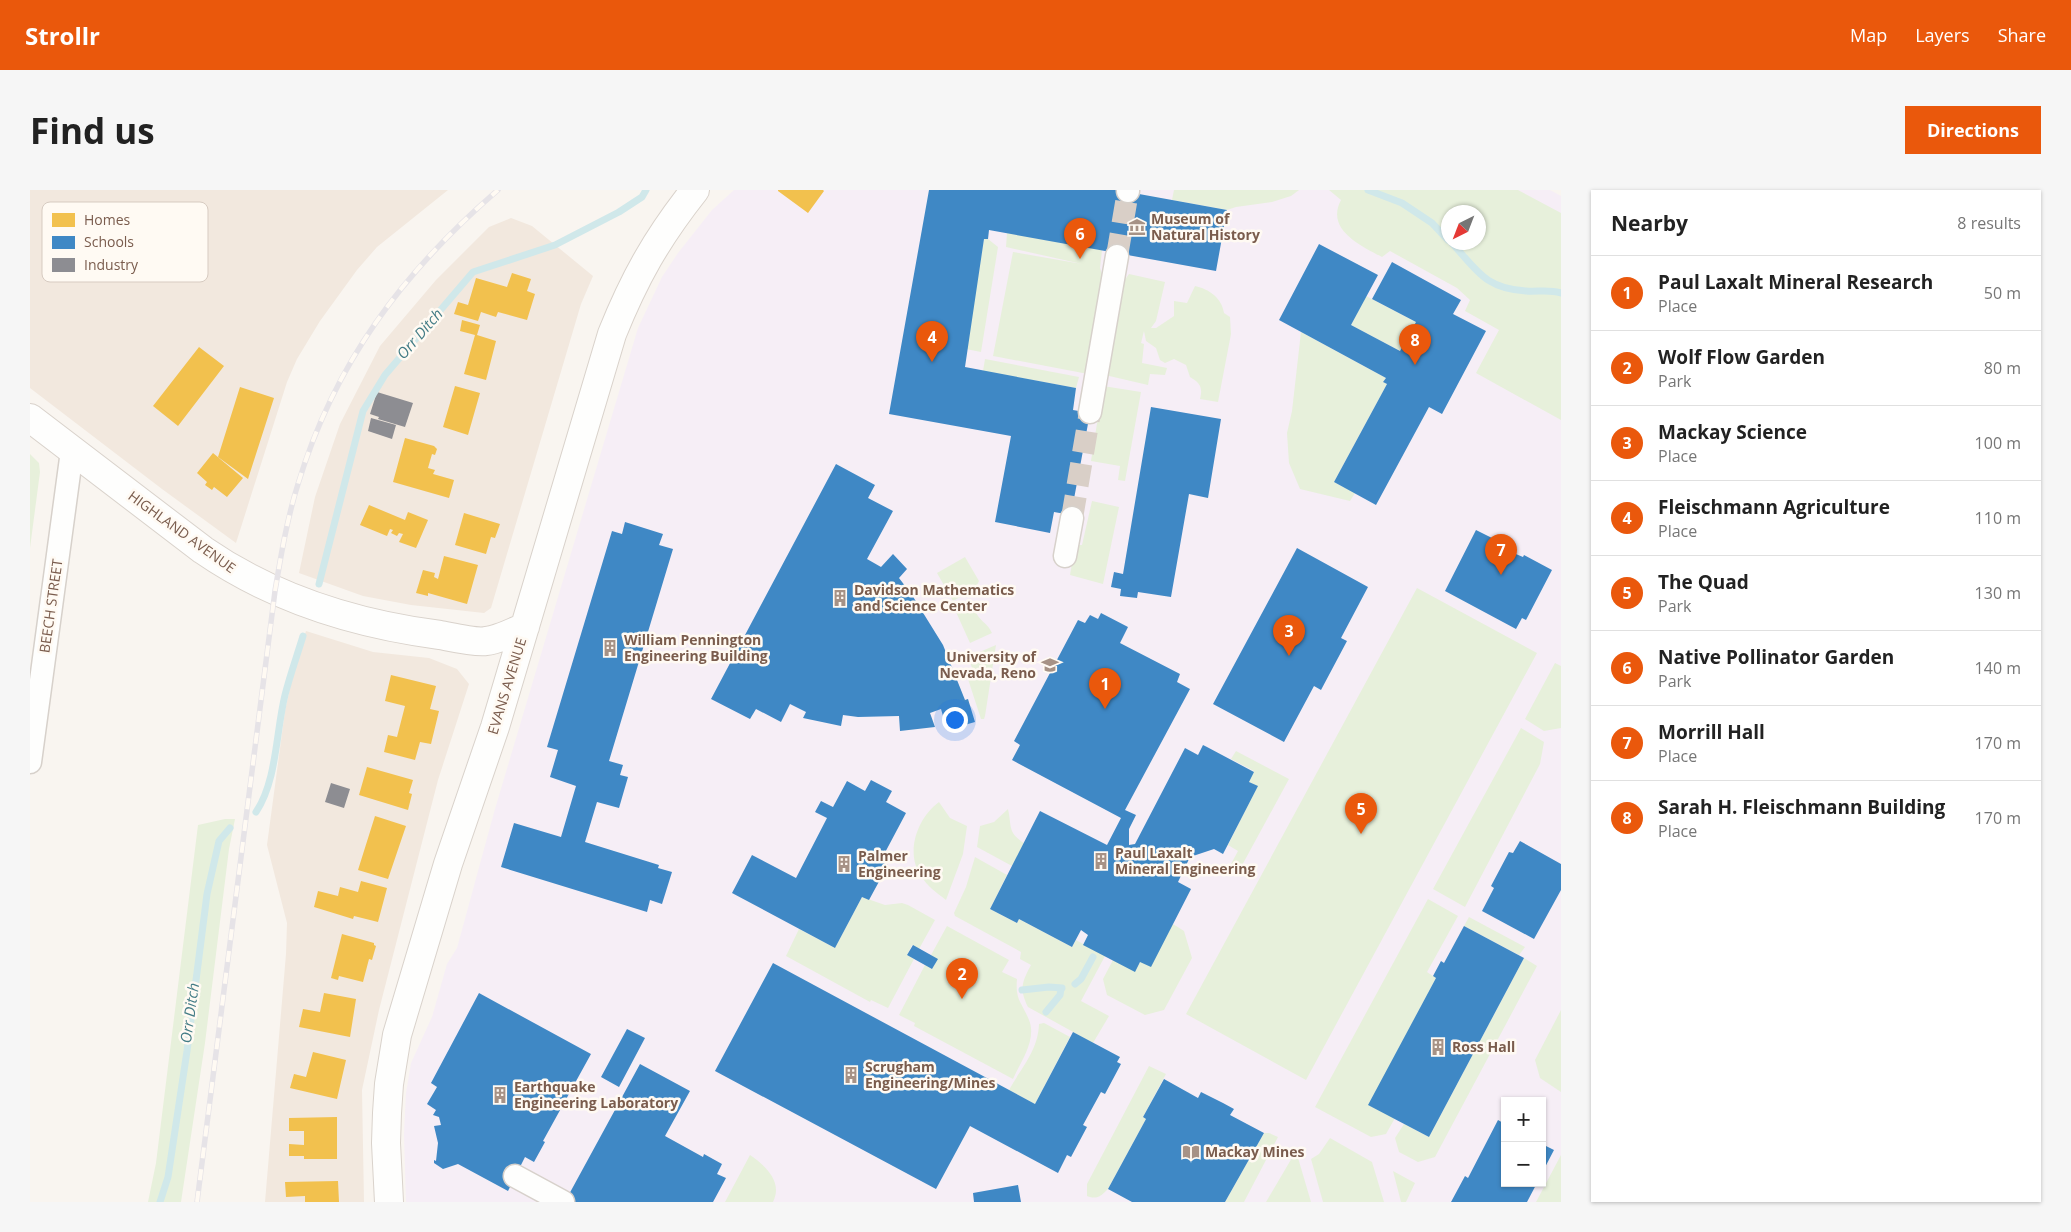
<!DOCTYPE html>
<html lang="en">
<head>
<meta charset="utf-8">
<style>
  :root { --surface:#fff; --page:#f6f6f6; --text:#222; --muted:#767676; --line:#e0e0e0; --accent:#ea580c }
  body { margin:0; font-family:"Open Sans",sans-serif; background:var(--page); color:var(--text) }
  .controls { position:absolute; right:15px; bottom:15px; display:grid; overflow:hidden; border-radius:0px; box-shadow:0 1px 4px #0004 }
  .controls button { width:45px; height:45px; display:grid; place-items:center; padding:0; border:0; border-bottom:1px solid var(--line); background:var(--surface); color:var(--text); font:25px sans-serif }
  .compass { position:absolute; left:1411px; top:15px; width:45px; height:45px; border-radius:50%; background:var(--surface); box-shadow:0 1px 4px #0004; rotate:222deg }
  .you { position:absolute; left:924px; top:529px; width:18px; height:18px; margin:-12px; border:4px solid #fff; border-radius:50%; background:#1a73e8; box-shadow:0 0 0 8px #1a73e833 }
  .badge { display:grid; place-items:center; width:32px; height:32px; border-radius:50%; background:var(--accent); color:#fff; font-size:16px; font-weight:700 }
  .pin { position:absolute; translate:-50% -41px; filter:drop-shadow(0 1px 2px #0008) }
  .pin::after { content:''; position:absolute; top:26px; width:18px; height:15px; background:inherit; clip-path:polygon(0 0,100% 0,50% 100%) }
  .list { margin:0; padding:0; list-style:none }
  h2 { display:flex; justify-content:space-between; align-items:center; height:65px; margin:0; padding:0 20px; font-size:21px }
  h2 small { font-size:16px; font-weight:400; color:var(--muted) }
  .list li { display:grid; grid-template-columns:32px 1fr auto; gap:15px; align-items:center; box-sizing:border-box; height:75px; padding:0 20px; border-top:1px solid var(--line) }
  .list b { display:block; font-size:19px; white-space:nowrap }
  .list p { margin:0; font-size:16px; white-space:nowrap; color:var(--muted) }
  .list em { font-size:16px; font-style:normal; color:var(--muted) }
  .map { position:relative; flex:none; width:1531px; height:1012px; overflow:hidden; border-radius:0px }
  header { display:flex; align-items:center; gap:30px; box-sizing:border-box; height:70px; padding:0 25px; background:var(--accent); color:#fff }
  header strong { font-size:24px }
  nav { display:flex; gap:28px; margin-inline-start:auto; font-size:18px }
  .intro { display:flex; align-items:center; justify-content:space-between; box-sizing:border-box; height:120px; padding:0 30px }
  h1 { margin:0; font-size:35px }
  .button { padding:12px 22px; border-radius:0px; background:var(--accent); color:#fff; font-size:18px; font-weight:700 }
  main { display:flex; gap:30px; padding:0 30px }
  aside { flex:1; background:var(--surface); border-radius:0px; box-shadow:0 1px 4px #0004 }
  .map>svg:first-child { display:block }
</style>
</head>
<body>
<header>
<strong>Strollr</strong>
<nav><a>Map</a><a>Layers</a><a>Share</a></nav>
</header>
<div class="intro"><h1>Find us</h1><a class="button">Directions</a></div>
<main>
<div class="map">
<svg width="1531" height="1012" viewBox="0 0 1531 1012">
  <rect width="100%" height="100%" fill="#f9f5f0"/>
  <path fill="#f2e8de" d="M0 0H418L347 57 327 80 290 131 267 169 257 192 206 353 132 299 0 198Z
    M481 28 502 36 563 86 551 114 461 418 454 423 381 415 333 406 269 383 285 307 310 234 350 156 406 90 459 37Z
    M276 441 343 462 399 468 427 479 439 494 408 590 349 820 332 900 334 1012H235L256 764 257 733 237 655 255 521 265 474Z"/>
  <path fill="#f6eef6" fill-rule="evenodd" d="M704 0H1520L1531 6V1012H376L374 944 376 903 381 873 402 827 417 774 427 758 465 619 608 138 632 87 648 63 682 20ZM1418 22H1448V52H1418ZM1475 911H1512V993H1475Z"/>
  <path fill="#e7f0db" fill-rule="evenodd" d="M1144 0H1269L1261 6 1242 12 1206 17 1197 20 1142 10Z
    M1299 0H1488L1531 23V230L1446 183 1469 140 1435 121 1440 110 1427 98 1360 61 1352 67C1332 56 1295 40 1311 10ZM1448 22V52H1418V22Z
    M977 43 1072 60 1070 78 1075 93 1058 184 963 166 983 62 1052 74 976 57Z
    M954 49H958L968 57 951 162 936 159Z
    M1099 84 1135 92 1126 131 1121 138H1126L1144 126V111L1157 113 1165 96C1179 99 1192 108 1194 123L1200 127 1201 144 1188 212 1170 209C1173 197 1170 193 1160 187L1156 175 1144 169 1135 173 1130 170 1126 158 1116 151 1114 141 1111 153 1114 154 1112 173 1137 178 1135 185 1120 184 1118 195 1075 185 1090 96Z
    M1336 106 1386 132 1370 161 1321 135Z
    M1271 142 1356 188 1353 192 1357 194 1304 292 1325 303 1320 311 1270 299 1259 273 1257 243 1262 221Z
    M955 169 1049 187 1046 198 953 181Z
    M1073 196 1111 202 1095 291 1088 290 1090 276 1061 271Z
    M0 264 9 273 10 282 0 358Z
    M1062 311 1089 317 1073 394 1040 385 1045 355H1052Z
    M935 367 949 391 945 399 923 411 907 383Z
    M1387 398 1507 463 1276 890 1156 824Z
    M943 413C946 431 957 431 962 443L940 453 926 422Z
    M966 455 955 526 954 529H951L937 486 944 483 938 467Z
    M1525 473 1531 476V538L1514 541 1495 529Z
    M1491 538 1514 552 1510 574 1435 717 1403 699Z
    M1206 561 1259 589 1210 679 1201 674 1208 661 1198 655 1227 597 1219 592 1224 581 1201 569Z
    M909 612 920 628 937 636 933 664 916 710C907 703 897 696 891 686 875 663 887 628 909 612Z
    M978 619C982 636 977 642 994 653L982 676 947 657 950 636 964 632Z
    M195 629H205L199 659 175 853 151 1012H118L126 973 168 635Z
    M945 667 977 685 960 719 987 733 989 729 1042 757 1046 750 1075 766 1051 811 1079 826 1063 853 998 817C989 799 992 792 1001 775L990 769 991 762 925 726 924 723 936 697Z
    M832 707 855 715 872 713 878 715 905 730 889 759 882 755 877 765 884 769 858 818 841 810 840 812 756 766 769 739 805 758Z
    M1398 709 1428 726 1397 782 1406 788 1339 915 1365 928 1356 944 1341 947 1285 917Z
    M1439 727 1495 757 1489 765 1434 736Z
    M1143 734 1154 741 1162 768 1134 820 1115 825 1077 805 1073 789 1083 770 1105 781 1110 772Z
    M917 736 979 770 972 782 987 789C985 811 992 812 999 830 1007 850 991 871 983 889L884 836 885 833 869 825 895 775 902 779 907 770 901 765Z
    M1494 768 1507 776 1405 967 1388 972 1369 962 1365 948 1374 934 1399 947Z
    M1531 820V902L1510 888 1505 870Z
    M1014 833 1040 847 1005 914 979 900C991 878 1008 861 1009 834Z
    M1119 876 1136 884 1113 927 1116 929 1078 999C1071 1006 1067 1010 1057 1006V994Z
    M1234 943H1239L1248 947 1214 1012H1195Z
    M1300 948 1342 972 1354 1012H1293L1281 969 1289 964Z
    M1266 961 1281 1012H1236Z
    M720 965C736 976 753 992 743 1012H695Z
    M1531 965V1012H1506Z
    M1363 981 1385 993 1376 1012H1371Z"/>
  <path fill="#f2c14e" d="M748 0H793L794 1 778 23 748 1Z
    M482 83 501 89 497 101 505 104 497 130 468 122 466 127 451 122 448 131 424 124 428 112 438 115 446 88 477 97Z
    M432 130 450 135 447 145 466 151 456 190 434 184 445 145 430 141Z
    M169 157 194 176 148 236 123 216Z
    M425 196 450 203 438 245 413 237Z
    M210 197 244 208 218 289 188 267Z
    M375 248 404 256 407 259 405 265 402 264 398 278 405 280 403 284 424 290 419 308 363 292Z
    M183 263 213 288 197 307 184 297 182 300 175 295 177 292 167 283Z
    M339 315 375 330 378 322 398 330 386 358 369 352 373 344 369 343 367 346 361 343 363 340 360 339 357 346 330 335Z
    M434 323 470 334 465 348 461 347 456 364 425 355Z
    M414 366 448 375 437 414 398 403V406L386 403 393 380 405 383 404 387 408 389Z
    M361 485 406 496 400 519 409 521 401 554 390 552 385 570 354 562 358 545 367 547 375 516 355 511Z
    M337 577 383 590 379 603 382 604 378 620 329 605Z
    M345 626 376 636 358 689 328 680Z
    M331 691 357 698 348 732 324 726 323 729 284 717 288 701 308 706 310 697 328 702Z
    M312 744 344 753V755L346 756 342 770 339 769 333 792 309 786 308 790 301 788Z
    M294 803 326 809 320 847 269 837 273 819 290 822Z
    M283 862 316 870 307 909 260 898 264 884 276 887Z
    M307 927V969H274V966H259V954L274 955V941H259V928Z
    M308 991 309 1012H275V1006L256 1007 255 992Z"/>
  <path fill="#3f88c5" d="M899 0H1087L1197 20 1186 81 959 40 958 49H954L935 177 1046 198 1043 220 1060 223 1041 325 1024 322 1020 343 965 332 981 246 859 224Z
    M1289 54 1348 85 1321 135 1370 161 1386 132 1342 109 1362 72 1431 110 1423 124 1456 141 1412 224 1399 217 1346 315 1304 292 1357 194 1353 192 1356 188 1249 130Z
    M1121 217 1191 229 1178 308 1159 304 1141 407 1108 402 1107 408 1090 406 1091 399 1081 397 1084 382 1093 384Z
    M806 274 845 295 838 308 863 321 837 369 851 377 863 364 877 379 869 388 882 405 913 455 935 510 938 509 945 532 917 540 911 519 900 523 905 537 870 541 869 526 828 527 813 525 811 536 773 528 776 522 760 514 751 532 726 519 720 529 681 509Z
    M595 332 633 344 629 355 643 359 579 571 593 575 590 585 598 587 589 618 567 612 555 652 629 675 628 678 642 682 632 714 620 710 617 722 471 677 484 633 531 647 546 596 520 587 528 560 517 557 582 341 592 344Z
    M1446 340 1474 354 1473 357 1481 362 1493 367 1494 365 1522 380 1496 430 1492 428 1486 439 1415 401Z
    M1267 358 1338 397 1311 448 1317 451 1291 500 1284 496 1254 552 1183 514Z
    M1071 423 1098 437 1090 453 1150 484 1147 492 1160 499 1095 620 1106 625 1099 639V655L1105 654 1155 558 1168 565 1173 555 1177 557 1224 582 1219 592 1228 596 1193 664 1184 659 1160 667 1148 692 1161 699 1160 701 1121 777 1110 772 1105 782 1053 755 1058 745 1051 740 1042 757 989 729 987 733 960 719 1010 621 1077 655 1091 628 982 570 990 555 984 551 1048 430 1055 433 1060 425 1068 429Z
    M841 590 862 601 856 612 876 623 850 672 858 675 839 710 832 707 805 758 702 703 722 665 766 688 797 628 785 622 791 611 803 617 817 591 835 601Z
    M1490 651 1531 674V700L1504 749 1452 721 1464 698 1461 696 1479 662 1483 663Z
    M1434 736 1494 768 1399 947 1338 915 1406 788 1403 786 1411 771 1414 773Z
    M883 755 908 769 902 779 877 765Z
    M743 773 1005 914 1043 842 1090 867 1087 872 1091 874 1075 904 1071 902 1053 935 1057 937 1041 967 1037 965 1028 983 940 936 906 999 685 881Z
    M449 803 561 864 513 951 515 952 504 972 495 967 478 1001 428 974 413 979 404 973V970L406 971 408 953 404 936 411 935 409 927 403 925 406 920 397 914 407 897 401 893Z
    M597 839 615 848 589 897 571 887Z
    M610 874 660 901 635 946 673 967 674 964 692 974 687 984 696 988 683 1012H544L537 1008Z
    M1134 889 1168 908 1171 902 1193 913 1204 919 1200 925 1234 943 1195 1012H1102L1078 999 1116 929 1113 927Z
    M1468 930 1475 934V993H1507L1497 1012H1421L1435 986 1438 988Z
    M1512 954 1524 960 1512 983Z
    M988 995 991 1012H944L943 1003Z"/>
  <path fill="#8d8d92" d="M347 202 383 213 375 237 348 229 349 227 340 224Z
    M341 228 366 235 362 249 338 241Z
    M301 593 320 599 314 618 295 612Z"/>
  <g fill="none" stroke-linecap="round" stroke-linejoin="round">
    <path stroke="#d0e8ea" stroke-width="7" d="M1338 0 1372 13 1402 33 1418 50
      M1421 52C1447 80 1455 99 1496 101 1508 102 1519 99 1531 103
      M289 394 333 221 355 185 443 82 525 55 589 22 612 7 616 0
      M226 622C247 591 246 541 255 505 260 485 267 466 273 446
      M1045 794 1051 789 1063 767
      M992 800 1019 797 1032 798
      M1016 822 1030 805 1031 799
      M130 1012 138 987 157 861 177 704 189 651 200 638"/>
    <path stroke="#d9cfc7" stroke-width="22" stroke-dasharray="22 11" stroke-linecap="butt" d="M1087 66 1098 1
      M1042 328 1060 222"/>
    <g stroke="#d7d1cb" stroke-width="25">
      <path id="street" d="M1098 1V0
        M1060 222 1087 66
        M1035 366 1042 328
        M0 572 42 261
        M485 986 533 1012"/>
    </g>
    <g stroke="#d9d2cb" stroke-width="30">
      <path id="secondary" d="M0 228 173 360C244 409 325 434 410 445 421 447 446 453 456 451 468 450 483 442 495 437
        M359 1012 356 953 357 923 359 894 367 845 418 674 465 537 582 144C605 87 627 48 665 0"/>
    </g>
    <use href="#street" stroke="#fefefd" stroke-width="22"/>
    <use href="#secondary" stroke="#fefefd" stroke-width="28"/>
    <g stroke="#e6e3e7" stroke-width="5.5">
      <path id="rail" d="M167 1012 245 401C251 365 257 329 268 294 305 172 373 82 468 0"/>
    </g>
    <use href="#rail" stroke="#fffaf3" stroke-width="4" stroke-dasharray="11" stroke-linecap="butt"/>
  </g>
  <defs>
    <g id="museum-bare" transform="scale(1.35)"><path d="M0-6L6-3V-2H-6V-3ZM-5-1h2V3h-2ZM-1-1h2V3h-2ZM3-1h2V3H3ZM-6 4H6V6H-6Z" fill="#a69286" stroke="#fffaf3" stroke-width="2.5" paint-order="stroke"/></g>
    <g id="building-bare" transform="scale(1.35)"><path d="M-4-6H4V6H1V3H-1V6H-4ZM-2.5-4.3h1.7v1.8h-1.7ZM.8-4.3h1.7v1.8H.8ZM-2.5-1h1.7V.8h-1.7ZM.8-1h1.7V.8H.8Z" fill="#a69286" stroke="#fffaf3" stroke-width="2.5" paint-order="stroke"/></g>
    <g id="university-bare" transform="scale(1.35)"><path d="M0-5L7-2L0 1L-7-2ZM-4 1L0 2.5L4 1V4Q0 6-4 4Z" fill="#a69286" stroke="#fffaf3" stroke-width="2.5" paint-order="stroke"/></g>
    <g id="library-bare" transform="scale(1.35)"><path d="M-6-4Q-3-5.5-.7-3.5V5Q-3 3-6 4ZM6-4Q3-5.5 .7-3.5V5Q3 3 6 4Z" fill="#a69286" stroke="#fffaf3" stroke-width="2.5" paint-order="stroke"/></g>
  </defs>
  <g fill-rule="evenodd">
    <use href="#museum-bare" x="1107" y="37"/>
    <use href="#building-bare" x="810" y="408"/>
    <use href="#building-bare" x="580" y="458"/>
    <use href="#university-bare" x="1020" y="475"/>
    <use href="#building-bare" x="1071" y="671"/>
    <use href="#building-bare" x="814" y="674"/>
    <use href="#building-bare" x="1408" y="857"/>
    <use href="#building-bare" x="821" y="885"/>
    <use href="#building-bare" x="470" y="905"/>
    <use href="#library-bare" x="1161" y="962"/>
  </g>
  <g text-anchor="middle" stroke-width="5" stroke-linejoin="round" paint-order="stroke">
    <g font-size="14" font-weight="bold" fill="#7a5c4d" stroke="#fffaf3" text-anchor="start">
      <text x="1121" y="34">Museum of<tspan x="1121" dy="16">Natural History</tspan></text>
      <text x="824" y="405">Davidson Mathematics<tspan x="824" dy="16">and Science Center</tspan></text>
      <text x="594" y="455">William Pennington<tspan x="594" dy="16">Engineering Building</tspan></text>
      <text x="1006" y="472" text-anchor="end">University of<tspan x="1006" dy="16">Nevada, Reno</tspan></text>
      <text x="1085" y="668">Paul Laxalt<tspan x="1085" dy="16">Mineral Engineering</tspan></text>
      <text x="828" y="671">Palmer<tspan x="828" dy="16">Engineering</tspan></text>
      <text x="1422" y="862">Ross Hall</text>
      <text x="835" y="882">Scrugham<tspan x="835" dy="16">Engineering/Mines</tspan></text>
      <text x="484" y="902">Earthquake<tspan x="484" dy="16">Engineering Laboratory</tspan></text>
      <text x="1175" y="967">Mackay Mines</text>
    </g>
    <g font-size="14" fill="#7a5c4d" stroke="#fffaf3">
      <text transform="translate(152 342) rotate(36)" y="5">HIGHLAND AVENUE</text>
      <text transform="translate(21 416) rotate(-82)" y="5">BEECH STREET</text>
      <text transform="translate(477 496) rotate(-73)" y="5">EVANS AVENUE</text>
    </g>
    <g font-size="15" font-style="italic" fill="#437c86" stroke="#fffaf3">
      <text transform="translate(390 144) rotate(-49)" y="5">Orr Ditch</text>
      <text transform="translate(160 823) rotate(-82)" y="5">Orr Ditch</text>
    </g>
  </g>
  <rect x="12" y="12" width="166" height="80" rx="8" fill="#fffaf3" stroke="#d7cbc1" stroke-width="1"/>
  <rect x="22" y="23" width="23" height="14" fill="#f2c14e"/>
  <rect x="22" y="46" width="23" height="13" fill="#3f88c5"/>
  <rect x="22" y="68" width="23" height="14" fill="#8d8d92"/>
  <g font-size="14" fill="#7a5c4d">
    <text x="54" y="35">Homes</text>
    <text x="54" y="57">Schools</text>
    <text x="54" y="80">Industry</text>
  </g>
</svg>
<div class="controls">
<button>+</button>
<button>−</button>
</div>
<svg class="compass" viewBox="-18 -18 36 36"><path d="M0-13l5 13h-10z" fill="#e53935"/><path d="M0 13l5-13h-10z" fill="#767676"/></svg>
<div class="you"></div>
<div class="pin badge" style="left:1075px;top:519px">1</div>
<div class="pin badge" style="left:932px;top:809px">2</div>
<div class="pin badge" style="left:1259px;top:466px">3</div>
<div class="pin badge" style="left:902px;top:172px">4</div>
<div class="pin badge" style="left:1331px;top:644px">5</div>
<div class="pin badge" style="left:1050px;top:69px">6</div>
<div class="pin badge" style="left:1471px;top:385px">7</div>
<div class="pin badge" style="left:1385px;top:175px">8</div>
</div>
<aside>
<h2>Nearby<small>8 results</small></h2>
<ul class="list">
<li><span class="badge">1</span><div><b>Paul Laxalt Mineral Research</b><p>Place</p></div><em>50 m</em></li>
<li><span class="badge">2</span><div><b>Wolf Flow Garden</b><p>Park</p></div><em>80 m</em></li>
<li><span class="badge">3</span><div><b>Mackay Science</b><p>Place</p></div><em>100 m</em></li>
<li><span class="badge">4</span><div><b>Fleischmann Agriculture</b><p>Place</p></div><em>110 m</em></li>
<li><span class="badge">5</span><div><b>The Quad</b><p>Park</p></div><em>130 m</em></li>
<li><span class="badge">6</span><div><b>Native Pollinator Garden</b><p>Park</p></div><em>140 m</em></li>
<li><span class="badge">7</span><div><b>Morrill Hall</b><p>Place</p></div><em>170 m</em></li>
<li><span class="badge">8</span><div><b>Sarah H. Fleischmann Building</b><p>Place</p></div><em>170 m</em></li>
</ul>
</aside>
</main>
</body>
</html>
